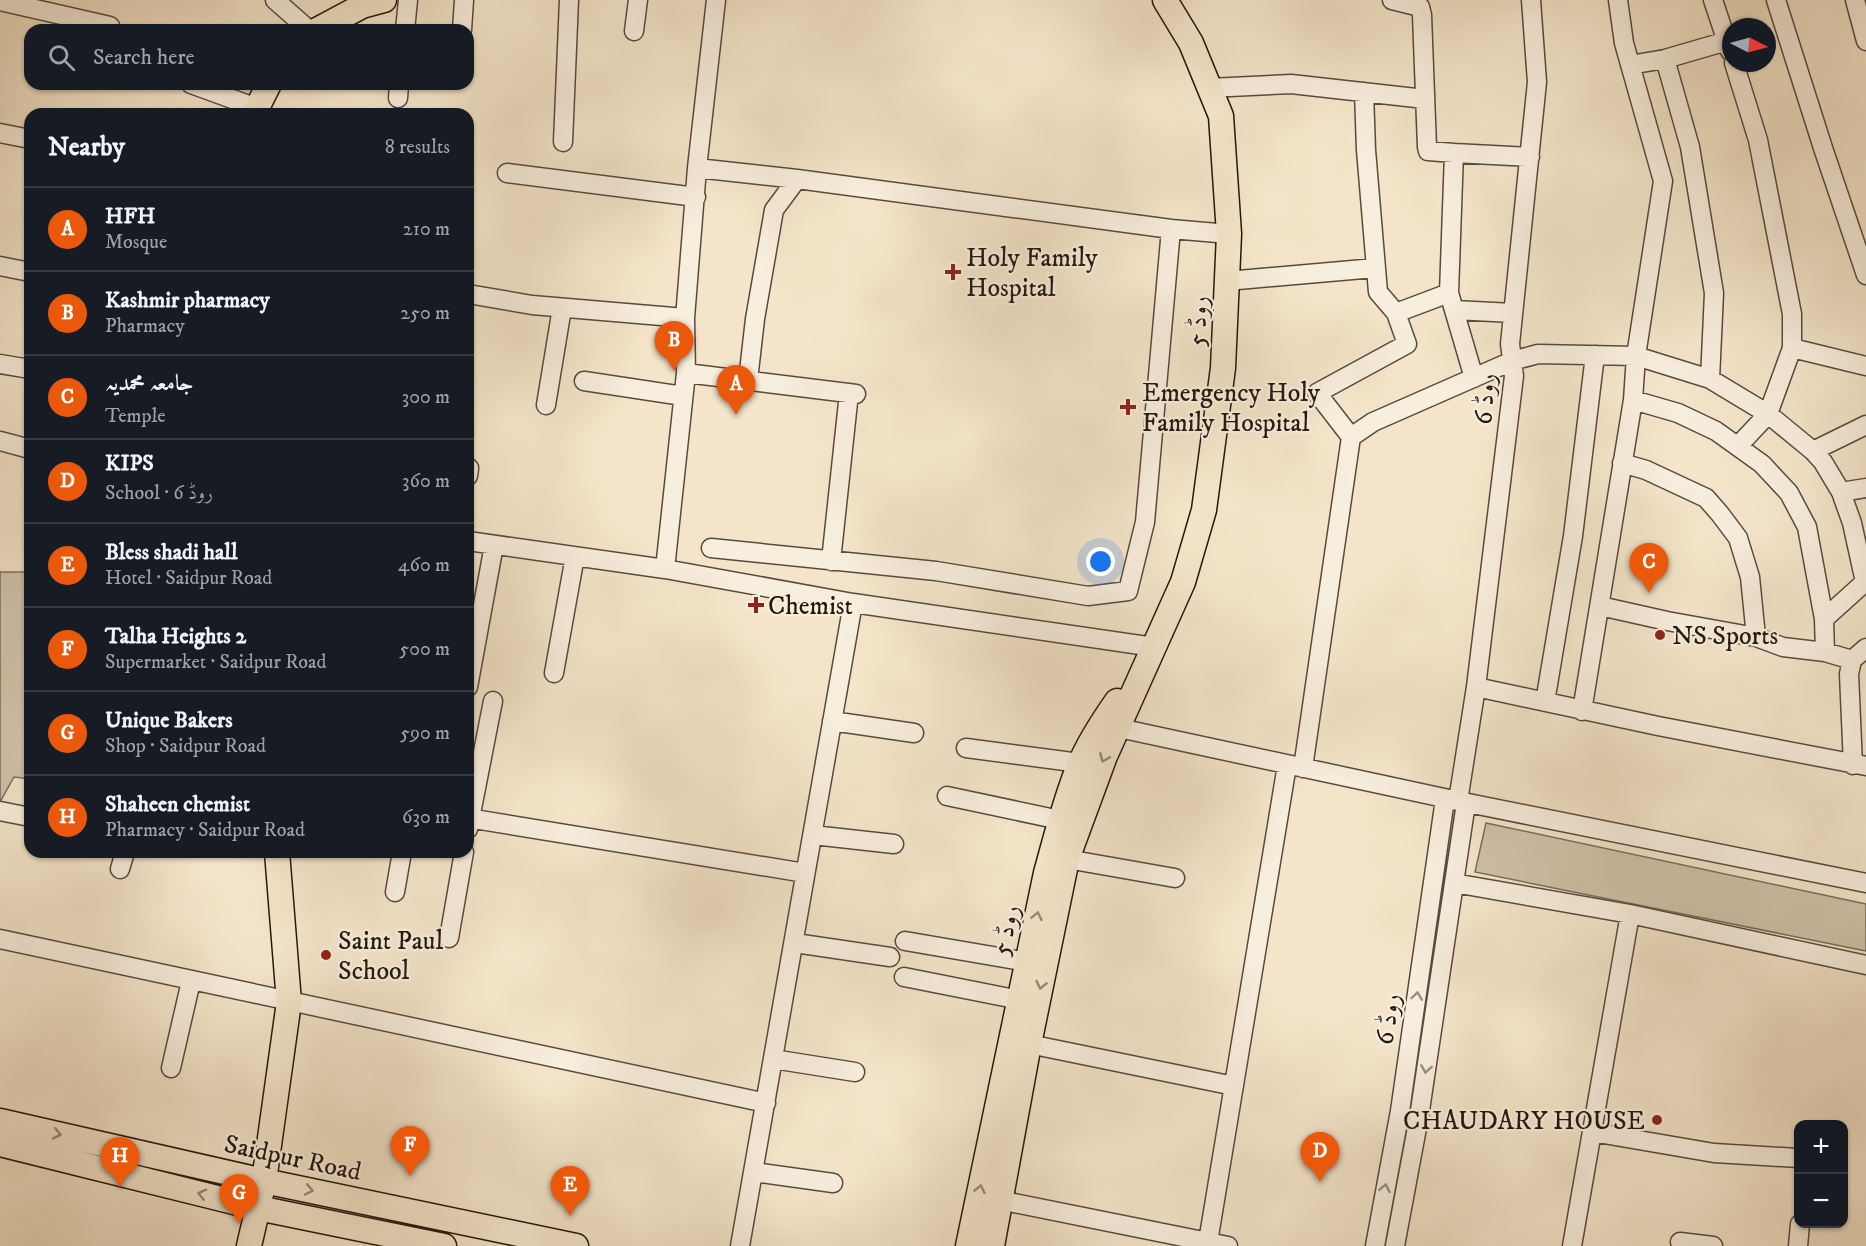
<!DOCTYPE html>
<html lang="en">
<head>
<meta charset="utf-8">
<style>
  :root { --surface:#171b24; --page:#242831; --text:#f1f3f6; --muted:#9ea1a6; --line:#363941; --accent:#ea580c }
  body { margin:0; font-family:"IM FELL DW Pica",Amiri,serif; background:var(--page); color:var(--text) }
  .controls { position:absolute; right:18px; bottom:18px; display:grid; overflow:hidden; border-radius:12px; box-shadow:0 2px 4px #0004 }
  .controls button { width:54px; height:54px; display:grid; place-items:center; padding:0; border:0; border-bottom:2px solid var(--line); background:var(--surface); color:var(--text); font:30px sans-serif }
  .compass { position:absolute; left:1722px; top:18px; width:54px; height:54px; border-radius:50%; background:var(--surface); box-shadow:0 2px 4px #0004; rotate:96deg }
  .you { position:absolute; left:1101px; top:562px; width:21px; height:21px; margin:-15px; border:4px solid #fff; border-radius:50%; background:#1a73e8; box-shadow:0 0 0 9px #1a73e833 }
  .badge { display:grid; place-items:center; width:39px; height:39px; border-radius:50%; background:var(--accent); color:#fff; font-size:20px; font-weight:700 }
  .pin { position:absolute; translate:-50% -50px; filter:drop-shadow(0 2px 3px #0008) }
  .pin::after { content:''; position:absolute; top:32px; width:21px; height:18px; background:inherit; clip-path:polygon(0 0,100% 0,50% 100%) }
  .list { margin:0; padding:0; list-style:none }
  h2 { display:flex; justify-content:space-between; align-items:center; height:78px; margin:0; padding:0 24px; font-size:26px }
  h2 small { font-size:20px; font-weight:400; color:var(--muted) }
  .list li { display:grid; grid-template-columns:39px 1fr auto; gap:18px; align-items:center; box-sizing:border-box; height:84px; padding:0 24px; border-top:2px solid var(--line) }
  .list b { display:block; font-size:22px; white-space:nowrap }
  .list p { margin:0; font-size:20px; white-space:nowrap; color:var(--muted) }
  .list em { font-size:20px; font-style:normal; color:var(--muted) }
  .icon { flex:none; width:33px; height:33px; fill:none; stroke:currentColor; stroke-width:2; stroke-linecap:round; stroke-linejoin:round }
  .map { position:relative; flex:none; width:1866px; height:1246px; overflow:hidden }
  .search { position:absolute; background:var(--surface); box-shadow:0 2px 4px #0004; left:24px; top:24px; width:450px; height:66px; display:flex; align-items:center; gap:15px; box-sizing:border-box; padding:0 21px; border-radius:18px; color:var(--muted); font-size:22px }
  .panel { position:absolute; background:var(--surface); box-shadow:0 2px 4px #0004; left:24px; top:108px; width:450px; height:750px; border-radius:18px }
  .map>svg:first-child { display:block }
</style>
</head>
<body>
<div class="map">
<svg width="1866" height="1246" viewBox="0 0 1866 1246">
  <rect width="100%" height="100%" fill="#f4e5ca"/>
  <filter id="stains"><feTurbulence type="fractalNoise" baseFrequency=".00333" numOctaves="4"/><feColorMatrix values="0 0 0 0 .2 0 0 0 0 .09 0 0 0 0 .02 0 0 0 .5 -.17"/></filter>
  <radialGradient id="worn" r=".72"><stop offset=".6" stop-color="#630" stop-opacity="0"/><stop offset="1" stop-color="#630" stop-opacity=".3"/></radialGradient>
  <path fill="#d0c2aa" stroke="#7a6d5c" stroke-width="1.5" d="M0 572H30V779L14 777 0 802Z
    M1486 823 1866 904V951L1475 872Z"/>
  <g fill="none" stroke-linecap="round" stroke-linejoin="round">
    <g stroke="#574b3d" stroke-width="21">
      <path id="minor" d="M275 0 309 30
        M1392 0 1420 7 1422 15 1427 147 1428 151 1454 153 1449 293 1474 378
        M1713 0 1730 51
        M1776 0 1823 148 1866 275
        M1855 0 1866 41
        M0 1 110 26
        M405 30 408 0
        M462 30 464 0
        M634 31 638 0
        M1665 59 1690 147 1714 293 1710 379
        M1734 63 1758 140 1792 314V348L1768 414 1738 446
        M1630 65 1665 59 1727 41
        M191 84 257 108
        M1209 88 1291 84 1425 99
        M398 98 399 84
        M0 133 30 139
        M563 142 569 0
        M1454 153 1530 157
        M697 168 797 179 1171 229 1229 234
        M507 173 696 197
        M0 266 30 272
        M1227 281 1375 268
        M468 294 532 305 685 318
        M1454 310 1513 313
        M1396 313 1449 293
        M1792 348 1866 366
        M0 364 30 369
        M686 373 856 394
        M748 380 755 319 774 210 797 179
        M584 381 683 396
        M1633 400 1678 413 1716 431 1762 464 1789 493 1807 527 1824 619 1825 652
        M546 405 562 308
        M1351 437 1373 422 1512 361 1538 354 1636 356 1710 379 1768 414 1813 451 1823 462 1841 492 1852 523 1865 582
        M0 441 30 449
        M1813 451 1866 425
        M1622 463 1646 470 1706 498 1720 514 1738 538 1750 577 1756 637
        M468 476 469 468
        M1841 492 1866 488
        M468 541 665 569 853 603 1154 647
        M711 548 936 571 1088 596 1128 591 1145 522 1171 229
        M831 561 849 393
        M665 569 686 373 685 318 697 168 716 0
        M1600 606 1667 621 1756 637 1783 647 1825 652 1852 660
        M1824 619 1866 581
        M554 673 575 556
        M468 687 494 545
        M1476 687 1658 726 1866 766
        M1545 702 1573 536 1595 355
        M1582 711 1633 400 1636 356 1663 181 1624 43 1618 0
        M832 721 914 733
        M1105 725 1458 801 1866 883
        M966 748 1080 763
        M1853 765 1849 674 1852 660 1866 648
        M1303 768 1351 437 1317 393 1407 344 1396 313 1378 292 1366 150 1364 92
        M947 796 1060 820
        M1458 801 1476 687 1514 376 1510 344 1537 82 1531 0
        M0 811 30 817
        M468 818 805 873
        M468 829 493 701
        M813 835 894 844
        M1067 859 1175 878
        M120 869 125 852
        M1454 883 1630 914 1572 1246
        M395 892 402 852
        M1630 914 1866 965
        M449 938 464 852
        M0 939 766 1103
        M905 941 1027 962
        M795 943 890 957
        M904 977 1020 1000
        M1029 1044 1234 1086
        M773 1059 855 1072
        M171 1068 191 981
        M1592 1132 1714 1153 1798 1158
        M754 1172 833 1183
        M999 1200 1228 1246
        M1208 1242 1287 765
        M1680 1242 1713 1246
        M740 1246 853 603
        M1375 1246 1400 1111 1445 799
        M1395 1246 1419 1117 1466 803
        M1798 1246 1800 1224"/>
    </g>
    <g stroke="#23180e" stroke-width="27">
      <path id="major" d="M317 30 362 6 384 0
        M254 114 269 84
        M0 1121 264 1181 576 1246
        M0 1144 258 1208 444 1246
        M249 1246 264 1181 289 1002 277 852
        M968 1246 1046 873C1056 837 1065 800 1079 766 1089 742 1103 721 1117 701
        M992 1246 1029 1044 1067 859 1105 756 1183 582 1204 510 1223 368 1229 234 1221 116 1191 43 1165 0"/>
    </g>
    <use href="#minor" stroke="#f8eedd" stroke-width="18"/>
    <use href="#major" stroke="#f4e5ca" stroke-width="24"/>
  </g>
  <defs><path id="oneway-chevron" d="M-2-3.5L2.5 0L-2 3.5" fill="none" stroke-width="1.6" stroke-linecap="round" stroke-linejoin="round" transform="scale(1.5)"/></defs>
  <g stroke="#968975">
    <use href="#oneway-chevron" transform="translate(1104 758) rotate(113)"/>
    <use href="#oneway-chevron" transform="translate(1037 916) rotate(-78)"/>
    <use href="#oneway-chevron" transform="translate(1041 985) rotate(102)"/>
    <use href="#oneway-chevron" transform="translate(57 1134) rotate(13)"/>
    <use href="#oneway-chevron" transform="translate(980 1189) rotate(-78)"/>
    <use href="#oneway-chevron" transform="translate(309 1190) rotate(12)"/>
    <use href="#oneway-chevron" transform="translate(202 1194) rotate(-166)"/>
  </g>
  <g stroke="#988e80">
    <use href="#oneway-chevron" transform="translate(1417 996) rotate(-82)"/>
    <use href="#oneway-chevron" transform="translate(1426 1069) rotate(99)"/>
    <use href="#oneway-chevron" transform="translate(1385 1188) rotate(-79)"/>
  </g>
  <g fill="#8f2418" stroke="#f8eedd" stroke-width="2">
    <path d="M950 263h6v6h6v6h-6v6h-6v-6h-6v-6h6z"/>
    <path d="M1125 398h6v6h6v6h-6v6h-6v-6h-6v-6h6z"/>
    <path d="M753 596h6v6h6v6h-6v6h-6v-6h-6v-6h6z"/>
    <circle cx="1660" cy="635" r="6"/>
    <circle cx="326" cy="955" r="6"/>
    <circle cx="1657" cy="1120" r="6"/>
  </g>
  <g text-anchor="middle" stroke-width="4.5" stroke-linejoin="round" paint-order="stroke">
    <g font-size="26" fill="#23180e" stroke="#f8eedd" text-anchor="start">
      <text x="966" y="266">Holy Family<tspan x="966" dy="30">Hospital</tspan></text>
      <text x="1142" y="401">Emergency Holy<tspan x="1142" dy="30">Family Hospital</tspan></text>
      <text x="768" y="614">Chemist</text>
      <text x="1672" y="644">NS Sports</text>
      <text x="338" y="949">Saint Paul<tspan x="338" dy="30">School</tspan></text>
      <text x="1645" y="1129" text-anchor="end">CHAUDARY HOUSE</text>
    </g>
    <g font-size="26" fill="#23180e" stroke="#f8eedd">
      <text transform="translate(1197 321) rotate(-87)" y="9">روڈ 5</text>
      <text transform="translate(1484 399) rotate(-86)" y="9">روڈ 6</text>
      <text transform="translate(1005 930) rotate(-78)" y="9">روڈ 5</text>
      <text transform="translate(1387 1019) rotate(-82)" y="9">روڈ 6</text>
      <text transform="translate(293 1157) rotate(12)" y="9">Saidpur Road</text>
    </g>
  </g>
  <rect width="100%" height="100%" filter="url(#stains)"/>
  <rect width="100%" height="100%" fill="url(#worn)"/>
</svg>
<div class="controls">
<button>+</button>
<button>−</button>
</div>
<svg class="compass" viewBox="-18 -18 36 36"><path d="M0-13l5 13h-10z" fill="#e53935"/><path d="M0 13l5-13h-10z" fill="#9ea1a6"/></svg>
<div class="you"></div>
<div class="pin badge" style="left:736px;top:415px">A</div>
<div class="pin badge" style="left:674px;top:371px">B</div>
<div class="pin badge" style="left:1649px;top:593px">C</div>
<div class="pin badge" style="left:1320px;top:1182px">D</div>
<div class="pin badge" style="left:570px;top:1216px">E</div>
<div class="pin badge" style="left:410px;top:1176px">F</div>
<div class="pin badge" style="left:239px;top:1224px">G</div>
<div class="pin badge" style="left:120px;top:1187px">H</div>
<div class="search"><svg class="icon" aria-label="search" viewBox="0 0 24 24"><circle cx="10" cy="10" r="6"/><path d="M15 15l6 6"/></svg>Search here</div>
<section class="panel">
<h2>Nearby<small>8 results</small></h2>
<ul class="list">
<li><span class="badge">A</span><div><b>HFH</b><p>Mosque</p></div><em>210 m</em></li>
<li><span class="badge">B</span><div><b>Kashmir pharmacy</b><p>Pharmacy</p></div><em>250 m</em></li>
<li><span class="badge">C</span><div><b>جامعہ محمدیہ</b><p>Temple</p></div><em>300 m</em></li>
<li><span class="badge">D</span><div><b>KIPS</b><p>School · روڈ 6</p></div><em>360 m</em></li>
<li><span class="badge">E</span><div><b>Bless shadi hall</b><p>Hotel · Saidpur Road</p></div><em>460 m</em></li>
<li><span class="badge">F</span><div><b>Talha Heights 2</b><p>Supermarket · Saidpur Road</p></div><em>500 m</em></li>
<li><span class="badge">G</span><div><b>Unique Bakers</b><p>Shop · Saidpur Road</p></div><em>590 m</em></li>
<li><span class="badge">H</span><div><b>Shaheen chemist</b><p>Pharmacy · Saidpur Road</p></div><em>630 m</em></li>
</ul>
</section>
</div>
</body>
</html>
